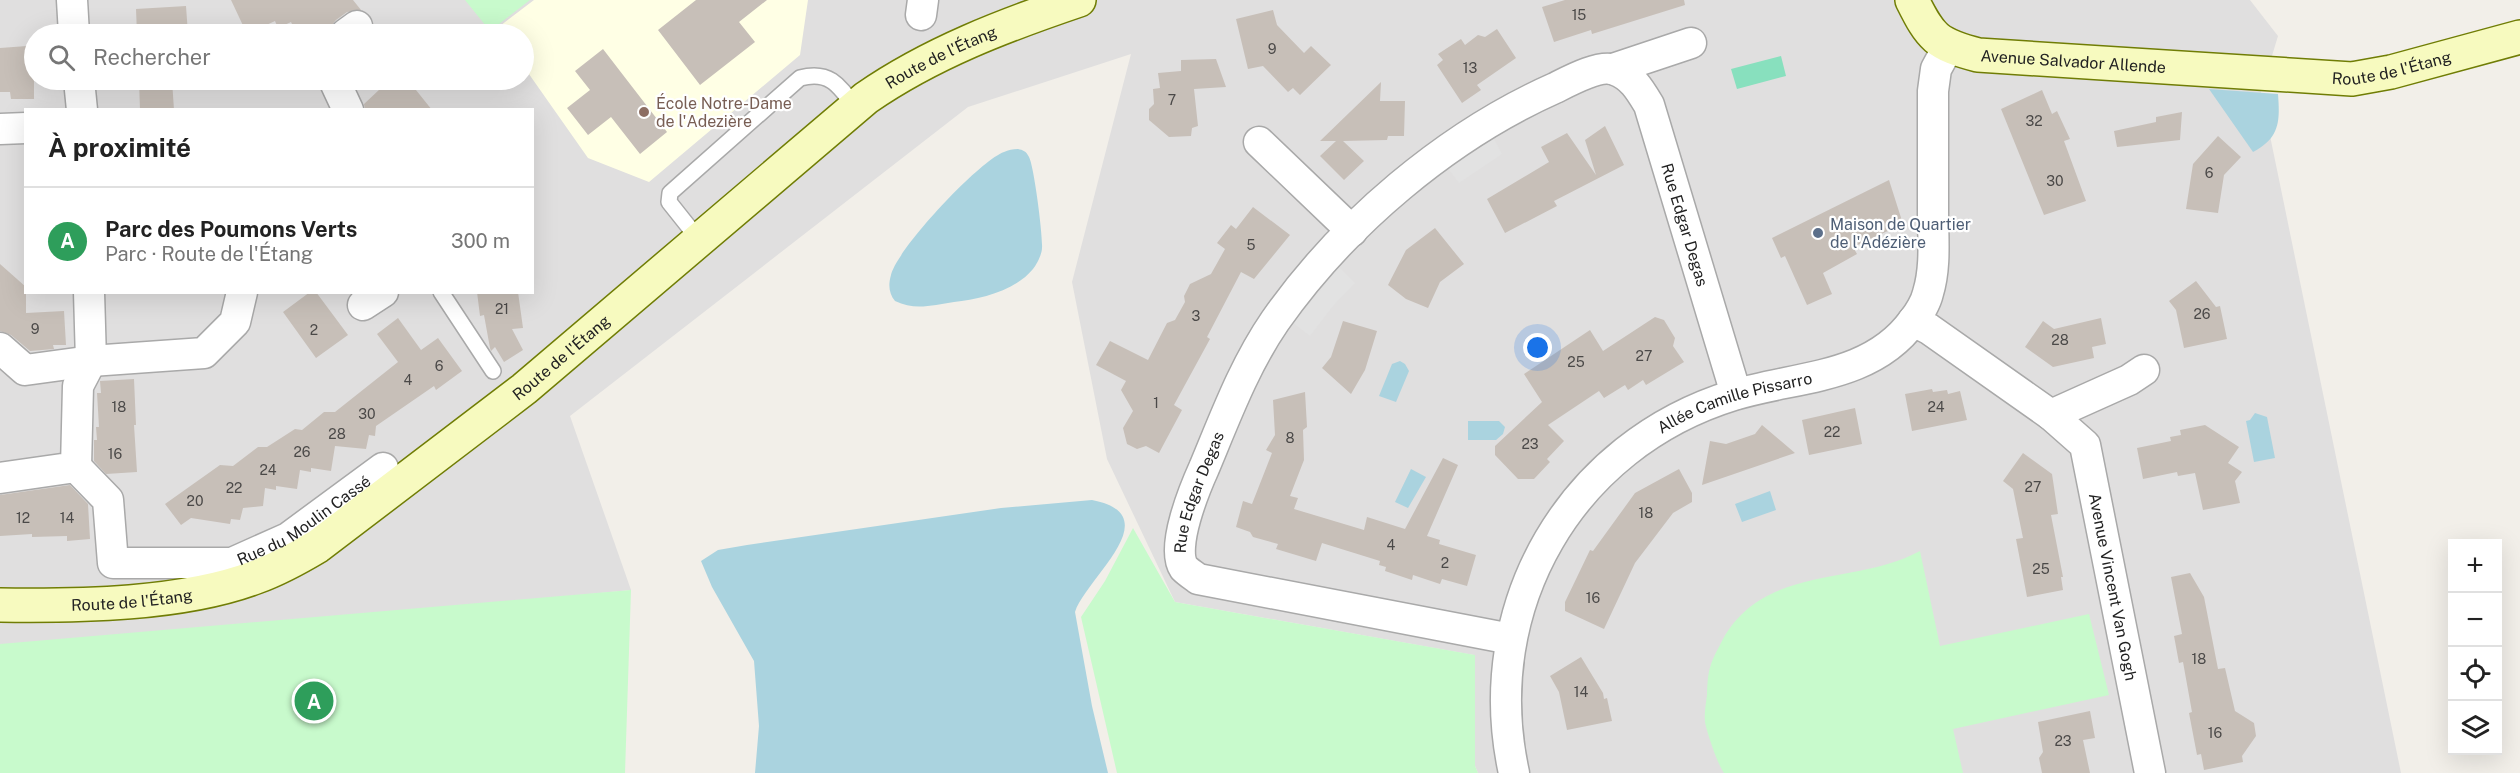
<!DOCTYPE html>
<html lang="fr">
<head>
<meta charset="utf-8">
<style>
  :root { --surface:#fff; --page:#f2f2f2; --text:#222; --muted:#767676; --line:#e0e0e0; --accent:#1a73e8 }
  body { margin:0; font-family:"Public Sans",sans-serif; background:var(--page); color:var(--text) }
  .controls { position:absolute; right:18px; bottom:18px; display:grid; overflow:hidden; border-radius:0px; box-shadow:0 6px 24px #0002 }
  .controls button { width:54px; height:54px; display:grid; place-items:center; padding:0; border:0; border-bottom:2px solid var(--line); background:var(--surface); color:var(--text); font:30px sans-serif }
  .you { position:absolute; left:1538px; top:348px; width:21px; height:21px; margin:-15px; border:4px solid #fff; border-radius:50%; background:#1a73e8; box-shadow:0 0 0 9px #1a73e833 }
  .badge { display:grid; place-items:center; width:39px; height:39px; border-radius:50%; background:var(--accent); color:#fff; font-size:20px; font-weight:700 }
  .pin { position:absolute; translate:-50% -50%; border:3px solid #fff; box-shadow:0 2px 6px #0006 }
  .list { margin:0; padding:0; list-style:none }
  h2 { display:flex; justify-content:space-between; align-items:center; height:78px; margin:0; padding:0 24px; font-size:26px }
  h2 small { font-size:20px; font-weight:400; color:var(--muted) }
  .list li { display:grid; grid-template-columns:39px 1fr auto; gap:18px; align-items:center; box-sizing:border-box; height:108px; padding:0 24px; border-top:2px solid var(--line) }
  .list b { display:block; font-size:22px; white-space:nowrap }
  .list p { margin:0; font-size:20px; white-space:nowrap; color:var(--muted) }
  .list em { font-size:20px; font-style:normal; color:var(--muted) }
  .icon { flex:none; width:33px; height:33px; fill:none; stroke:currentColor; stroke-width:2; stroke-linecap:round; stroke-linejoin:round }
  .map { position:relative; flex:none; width:2520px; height:773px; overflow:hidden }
  .search { position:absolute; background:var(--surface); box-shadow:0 6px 24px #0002; left:24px; top:24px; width:510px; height:66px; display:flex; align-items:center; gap:15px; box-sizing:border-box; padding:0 21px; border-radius:33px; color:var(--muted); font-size:22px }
  .panel { position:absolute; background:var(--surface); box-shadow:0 6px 24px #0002; left:24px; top:108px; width:510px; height:186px; border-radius:0px }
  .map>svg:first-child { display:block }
</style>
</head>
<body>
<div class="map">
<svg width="2520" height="773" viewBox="0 0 2520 773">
  <rect width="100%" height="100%" fill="#f2efe9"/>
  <path fill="#e0dfdf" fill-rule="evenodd" d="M0 0H2250L2278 36 2261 92 2401 773H1478L1475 766 1474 655 1175 602 1107 459 1072 282 1131 54 968 107 570 416 631 590 0 652ZM34 34H524V80H34ZM26 110H532V292H26Z"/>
  <path fill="#ffffe5" d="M534 0H808L800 55 649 182 588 158 524 67V34H500L496 29Z"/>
  <path fill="#c8facc" d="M465 0H530L490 31Z
    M1133 528 1175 602 1475 655V766L1478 773H1117L1081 617 1105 581Z
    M1920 551 1940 646 2089 614 2109 695 1953 729 1963 773H1724C1718 765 1707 733 1705 722 1704 713 1706 703 1707 695 1708 667 1710 664 1723 639 1765 564 1856 586 1920 551Z
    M631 590 625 773H0V644Z"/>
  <path fill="#88e0be" d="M1781 56 1786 76 1737 89 1731 69Z"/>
  <path fill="#e2e2e2" d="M1493 137 1502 154 1459 183 1447 167Z
    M1339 267 1355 283 1333 306 1310 336 1293 323Z"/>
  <path fill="#aad3df" d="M2209 89 2278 94C2280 121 2280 138 2253 152Z
    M1018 149C1023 150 1026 151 1029 157 1034 166 1043 236 1042 248 1042 254 1037 264 1033 269 1015 291 980 299 954 302 933 305 915 311 895 301 889 294 888 285 891 275 897 249 979 161 1004 152 1008 150 1013 149 1018 149Z
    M1400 361 1405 364 1409 371 1396 402 1379 396 1392 364Z
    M2255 413 2267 417 2275 458 2254 462 2246 421 2250 420Z
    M1468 421H1499L1505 427 1503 434 1496 440H1468Z
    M1411 469 1426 477 1408 508 1395 502Z
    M1770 491 1776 510 1742 522 1735 504Z
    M1092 500C1170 515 1086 578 1075 612L1092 706 1108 773H755L759 726 754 661 712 587 701 561 718 550 747 545 1001 508Z"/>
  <path fill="#c7bfb8" d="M231 0H353L361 10 347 12 336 20 331 26 329 34H297L291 22 278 28 275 21 247 34Z
    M696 0H767L739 22 755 42 700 85 658 30Z
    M1565 0H1684L1685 5 1592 34 1591 30 1554 42 1542 7Z
    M186 6 188 34H137L136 9Z
    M1273 10 1277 25 1304 53 1311 46 1331 65 1300 95 1293 88 1288 92 1263 66 1248 69 1236 19Z
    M1497 29 1516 58 1477 85 1481 90 1462 103 1437 65 1443 60 1438 54 1461 39 1465 45 1478 35 1485 37Z
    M27 46 28 55 34 54V99H11L10 92H0V48Z
    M603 49 667 132 640 154 611 117 588 135 567 108 590 90 575 71Z
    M1216 59 1226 87 1194 89 1198 126 1192 128 1191 136 1169 137 1149 120V109L1154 104 1153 89 1160 88 1158 73 1181 71V60Z
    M139 80H172L174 110H140Z
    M373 80H408L432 110H365L364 104 380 89Z
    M1381 82 1380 101H1405L1404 136H1388L1387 140 1343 141 1364 161 1344 180 1320 156 1336 141H1320Z
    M2042 90 2052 114 2057 111 2070 139 2064 141 2086 201 2044 215 2001 109Z
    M2182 112 2180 140 2117 147 2114 131 2156 122V117Z
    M1605 126 1624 165 1554 201 1557 206 1505 233 1487 199 1549 162 1541 147 1567 133 1596 175 1585 140Z
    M2218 136 2241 157 2224 175 2218 213 2186 209 2193 164Z
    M1889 180 1903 224 1853 247 1857 254 1823 273 1832 294 1807 305 1785 256 1781 258 1772 238Z
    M1253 207 1290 235 1254 279 1241 272 1207 337 1210 339 1174 405 1182 410 1159 453 1146 446 1137 449 1127 444 1123 428 1133 411 1121 390 1126 381 1096 365 1110 341 1148 360 1167 323 1175 320 1185 302 1184 296 1190 284 1211 274 1225 249 1217 243 1231 225 1236 229Z
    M1435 228 1464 264 1440 282 1428 308 1406 299 1388 285 1406 250Z
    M0 264 26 287V313L64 311 66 345H53L54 349 30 351 11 335 0 331Z
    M2196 281 2216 307 2220 306 2227 339 2184 348 2176 310 2169 301Z
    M310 292H316L348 335 316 358 283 312Z
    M477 292H518L523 328 512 329 523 350 504 362 495 347 491 351 490 348 484 315 480 316Z
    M1655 317 1664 320 1675 338 1673 346 1684 362 1646 385 1643 380 1628 390 1625 385 1604 398 1599 391 1548 425 1564 441 1547 459 1550 462 1534 479H1518L1495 455V446L1542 402 1524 374 1590 330 1603 351Z
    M398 318 421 350 438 338 462 371 436 390 434 386 376 426 375 436 369 435 366 449 335 446 331 471 311 468V472L300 470 297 489 276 486V490L265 488 263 506 243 508 240 520 231 519 230 524 191 518 181 525 165 504 220 465 233 466 258 447H267L295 429 302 430 324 412H335L398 362 377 334Z
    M2101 318 2106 344 2092 347 2094 358 2053 367 2025 347 2043 321 2054 329Z
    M1343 321 1377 331 1365 370 1351 394 1322 368 1331 357Z
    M134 379 136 425H134L137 472 106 474 94 461V440H97L96 427H99L97 393H101L100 381Z
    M1932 389 1933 392 1947 390 1948 394 1960 391 1967 420 1912 431 1905 394Z
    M1305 392 1307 427 1303 430 1304 460 1290 496 1298 498 1294 509 1364 530 1367 517 1405 529 1443 458 1458 465 1427 536 1440 540 1439 544 1476 555 1467 586 1442 579 1440 584 1413 575 1412 580 1385 571 1386 567 1379 565 1380 561 1322 543 1316 561 1276 549 1278 544 1253 537 1250 532 1236 527 1243 501 1252 504 1272 453 1266 450 1275 435 1273 400Z
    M1855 408 1862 444 1809 455 1802 420Z
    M1762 425 1795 453 1702 485 1710 441 1726 444 1755 434Z
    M2205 425 2239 447 2228 463 2242 472 2235 481 2240 503 2203 510 2195 473 2178 476 2177 472 2143 479 2137 448 2171 441 2170 437 2181 435 2180 430Z
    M2023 453 2052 474 2058 514 2051 515 2063 577H2061L2063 590 2027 597 2016 539 2023 538 2013 489 2003 481Z
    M1679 469 1692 493V502L1673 513 1635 563 1604 629 1565 611V602L1590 550 1593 551 1635 493Z
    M70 485 88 504 90 539 67 541V536L32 537V534L0 536V495Z
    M2190 573 2204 597 2218 669 2225 668 2235 711 2254 723 2256 736 2242 756 2243 762 2204 770 2201 754 2197 755 2189 713 2192 712 2183 662 2179 663 2174 636 2182 634 2171 577Z
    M1581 657 1603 693 1604 699 1607 698 1612 721 1567 730 1559 692 1550 676Z
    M2090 711 2095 738 2083 740 2090 773H2042L2039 758 2043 752 2038 722Z"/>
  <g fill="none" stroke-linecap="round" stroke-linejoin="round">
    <g stroke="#a9a9a9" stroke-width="18">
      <path id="lane" d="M700 241 669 202 670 193 800 78C829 70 839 85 855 107
        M441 292 493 371"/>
    </g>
    <g stroke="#a9a9a9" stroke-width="33">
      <g id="street">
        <path d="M72 0 74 34"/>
        <path d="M921 15 923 0"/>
        <path d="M346 34 357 26"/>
        <path d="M1613 69 1691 43"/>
        <path d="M79 80 82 110"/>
        <path d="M334 80 348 110"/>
        <path d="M0 129 26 128"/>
        <path d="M1259 142 1352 231"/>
        <path d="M363 305 383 292"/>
        <path id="s1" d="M1913 321 1929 329 2051 415 2085 445 2150 773"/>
        <path d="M0 348 25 370 91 361 204 353 235 322 242 292"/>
        <path d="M2051 415 2129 380 2144 370"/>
        <path id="s2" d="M76 467 108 500 113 563H232L288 538 383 468"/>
        <path d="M0 478 76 467 78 386 91 361 89 292"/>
        <path id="s3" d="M1511 639 1198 579C1194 576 1188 572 1184 568 1170 548 1195 488 1204 468 1225 418 1244 366 1275 321 1343 224 1447 136 1555 88 1569 81 1600 64 1615 70 1632 76 1640 90 1649 105L1736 394"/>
        <path id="s4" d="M1514 773C1477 606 1571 445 1734 395 1796 376 1871 379 1913 321 1919 314 1926 302 1928 293 1936 267 1933 238 1933 211 1933 171 1933 131 1933 91L1936 69 1948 47"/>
      </g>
    </g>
    <g stroke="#707d05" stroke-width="36">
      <g id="secondary">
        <path id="s5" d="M1912 0C1931 38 1936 44 1978 55L2352 79 2391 72 2520 37"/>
        <path id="s6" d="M0 605C78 606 183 605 256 577 278 569 298 558 318 546L524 389 866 98C931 53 1005 25 1079 0"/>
      </g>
    </g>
    <use href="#lane" stroke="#fff" stroke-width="15"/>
    <use href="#street" stroke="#fff" stroke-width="30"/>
    <use href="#secondary" stroke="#f7fabf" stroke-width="33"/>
  </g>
  <circle fill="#8d6e63" stroke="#fff" stroke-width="2" cx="644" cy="112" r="6"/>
  <circle fill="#5c6f8a" stroke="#fff" stroke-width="2" cx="1818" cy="233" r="6"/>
  <g text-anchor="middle" stroke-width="4.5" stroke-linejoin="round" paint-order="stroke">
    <g font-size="14" fill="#4b4948">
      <text x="1579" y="20">15</text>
      <text x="1272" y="54">9</text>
      <text x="1470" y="73">13</text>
      <text x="1172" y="105">7</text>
      <text x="2034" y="126">32</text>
      <text x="2209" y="178">6</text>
      <text x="2055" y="186">30</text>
      <text x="1251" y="250">5</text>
      <text x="502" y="314">21</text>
      <text x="2202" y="319">26</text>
      <text x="1196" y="321">3</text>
      <text x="35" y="334">9</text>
      <text x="314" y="335">2</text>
      <text x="2060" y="345">28</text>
      <text x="1644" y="361">27</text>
      <text x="1576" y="367">25</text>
      <text x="439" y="371">6</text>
      <text x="408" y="385">4</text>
      <text x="1156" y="408">1</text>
      <text x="119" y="412">18</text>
      <text x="1936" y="412">24</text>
      <text x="367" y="419">30</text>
      <text x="1832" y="437">22</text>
      <text x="337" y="439">28</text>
      <text x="1290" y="443">8</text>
      <text x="1530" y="449">23</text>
      <text x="302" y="457">26</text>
      <text x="115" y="459">16</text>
      <text x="268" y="475">24</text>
      <text x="2033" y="492">27</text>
      <text x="234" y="493">22</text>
      <text x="195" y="506">20</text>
      <text x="1646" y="518">18</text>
      <text x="23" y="523">12</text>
      <text x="67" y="523">14</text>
      <text x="1391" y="550">4</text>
      <text x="1445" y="568">2</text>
      <text x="2041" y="574">25</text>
      <text x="1593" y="603">16</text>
      <text x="2199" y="664">18</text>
      <text x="1581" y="697">14</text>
      <text x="2215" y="738">16</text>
      <text x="2063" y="746">23</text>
    </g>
    <g font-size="16" fill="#222" stroke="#fff">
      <text dy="6" stroke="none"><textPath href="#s6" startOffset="1122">Route de l'Étang</textPath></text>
      <text dy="6" stroke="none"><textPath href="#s5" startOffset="186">Avenue Salvador Allende</textPath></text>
      <text dy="6" stroke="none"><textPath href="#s5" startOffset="506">Route de l'Étang</textPath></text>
      <text dy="6" stroke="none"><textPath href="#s3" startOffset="1212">Rue Edgar Degas</textPath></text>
      <text dy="6" stroke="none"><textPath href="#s6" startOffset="636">Route de l'Étang</textPath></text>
      <text dy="6" stroke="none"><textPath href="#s4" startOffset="480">Allée Camille Pissarro</textPath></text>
      <text dy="6" stroke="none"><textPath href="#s3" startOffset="416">Rue Edgar Degas</textPath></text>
      <text dy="6" stroke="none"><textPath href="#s2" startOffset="312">Rue du Moulin Cassé</textPath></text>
      <text dy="6" stroke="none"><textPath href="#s1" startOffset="357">Avenue Vincent Van Gogh</textPath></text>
      <text dy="6" stroke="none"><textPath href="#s6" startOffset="132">Route de l'Étang</textPath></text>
    </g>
    <g font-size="16" fill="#785e54" stroke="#fff" text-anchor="start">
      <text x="656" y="109">École Notre-Dame<tspan x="656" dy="18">de l'Adezière</tspan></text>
    </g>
    <g font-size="16" fill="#4e5e75" stroke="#fff" text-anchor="start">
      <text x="1830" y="230">Maison de Quartier<tspan x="1830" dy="18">de l'Adézière</tspan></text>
    </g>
  </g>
</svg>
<div class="controls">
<button>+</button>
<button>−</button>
<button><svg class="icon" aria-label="locate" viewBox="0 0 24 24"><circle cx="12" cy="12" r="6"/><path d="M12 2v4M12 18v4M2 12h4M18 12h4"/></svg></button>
<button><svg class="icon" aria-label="layers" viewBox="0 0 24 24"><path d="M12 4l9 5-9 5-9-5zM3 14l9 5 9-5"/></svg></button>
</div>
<div class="you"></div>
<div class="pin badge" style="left:314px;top:701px;background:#2e9e5b">A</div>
<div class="search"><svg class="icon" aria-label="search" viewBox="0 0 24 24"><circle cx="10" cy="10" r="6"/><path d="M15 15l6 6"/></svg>Rechercher</div>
<section class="panel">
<h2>À proximité<small></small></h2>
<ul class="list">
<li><span class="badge" style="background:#2e9e5b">A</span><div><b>Parc des Poumons Verts</b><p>Parc · Route de l'Étang</p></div><em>300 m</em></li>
</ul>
</section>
</div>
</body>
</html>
